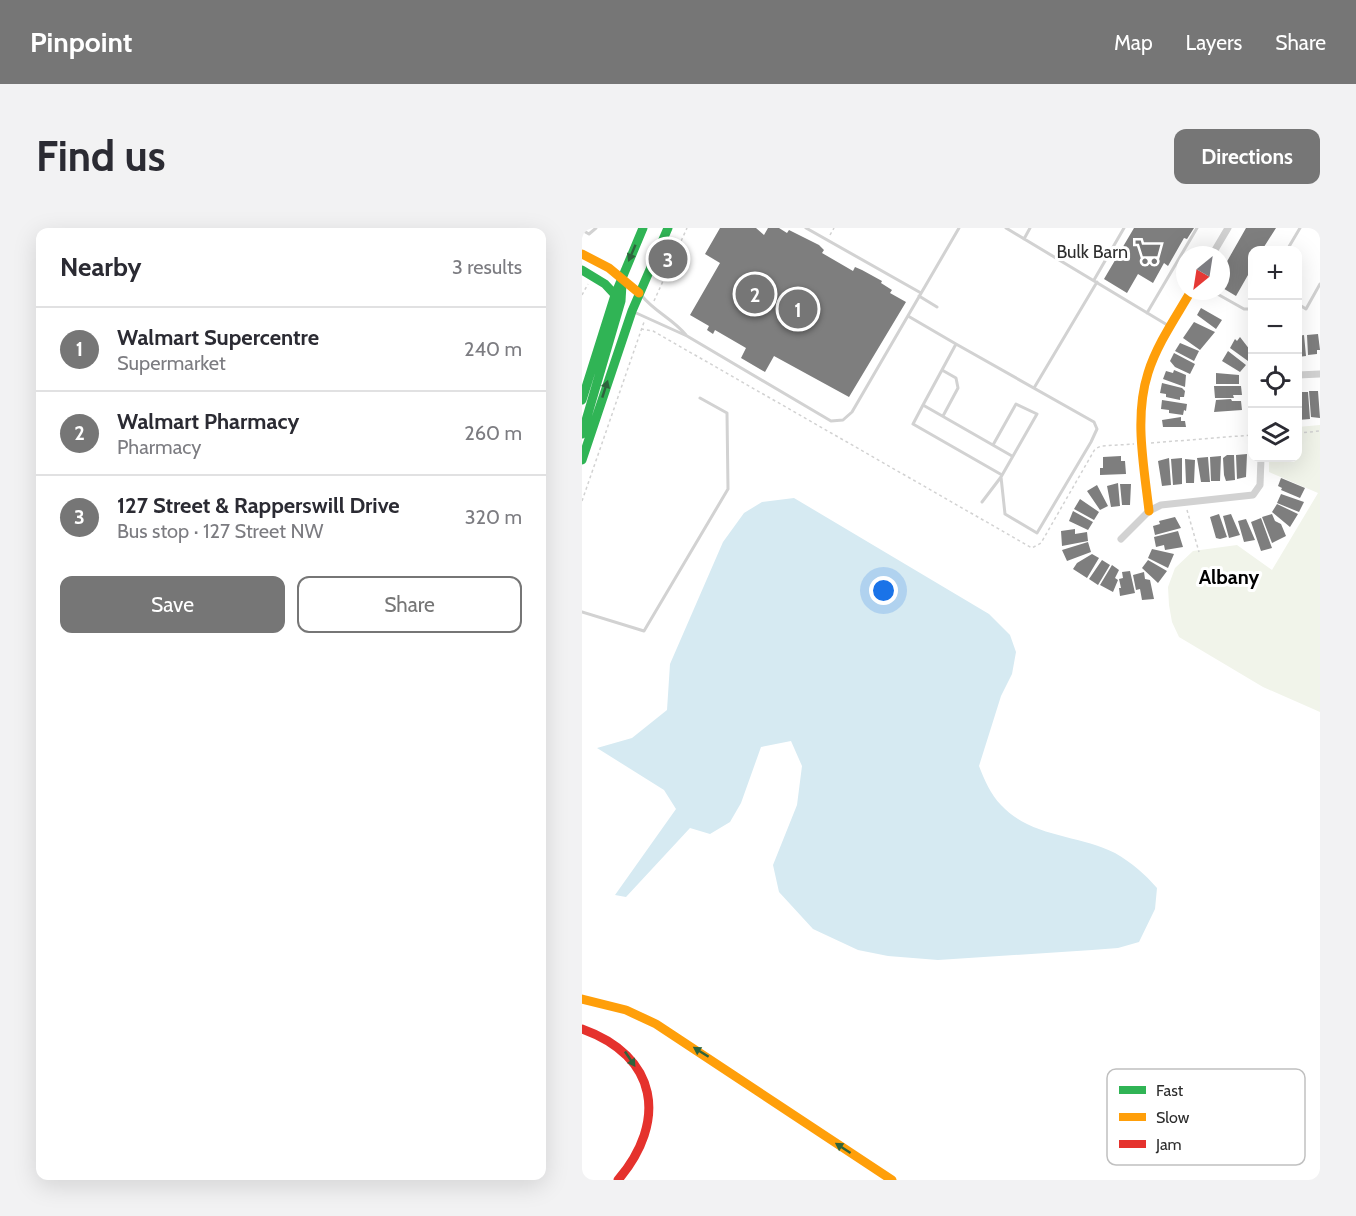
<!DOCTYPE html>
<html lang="en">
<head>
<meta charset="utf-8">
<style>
  :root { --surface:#fff; --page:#f2f2f3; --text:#2b2b33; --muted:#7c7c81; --line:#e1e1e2; --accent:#767676 }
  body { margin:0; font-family:Cabin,sans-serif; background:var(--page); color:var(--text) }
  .controls { position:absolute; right:18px; top:18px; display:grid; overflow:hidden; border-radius:12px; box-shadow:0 6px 24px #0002 }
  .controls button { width:54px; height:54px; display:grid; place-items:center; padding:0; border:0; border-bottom:2px solid var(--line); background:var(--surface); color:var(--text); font:30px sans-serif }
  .compass { position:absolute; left:594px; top:18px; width:54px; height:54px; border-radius:50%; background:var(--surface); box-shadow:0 6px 24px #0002; rotate:210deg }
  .you { position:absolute; left:302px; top:363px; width:21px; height:21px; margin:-15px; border:4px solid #fff; border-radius:50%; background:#1a73e8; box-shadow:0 0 0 9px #1a73e833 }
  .badge { display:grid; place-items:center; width:39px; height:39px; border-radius:50%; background:var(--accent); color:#fff; font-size:20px; font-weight:700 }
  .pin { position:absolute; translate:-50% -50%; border:3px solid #fff; box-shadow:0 2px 6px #0006 }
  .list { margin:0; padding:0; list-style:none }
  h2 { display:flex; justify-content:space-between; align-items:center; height:78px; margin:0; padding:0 24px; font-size:26px }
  h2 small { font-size:20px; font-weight:400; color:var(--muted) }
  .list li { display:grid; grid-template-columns:39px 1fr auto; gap:18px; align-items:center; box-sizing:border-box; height:84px; padding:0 24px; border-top:2px solid var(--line) }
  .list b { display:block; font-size:22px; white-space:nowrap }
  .list p { margin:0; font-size:20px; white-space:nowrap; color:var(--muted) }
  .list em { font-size:20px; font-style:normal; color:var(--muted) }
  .actions { display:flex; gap:12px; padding:18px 24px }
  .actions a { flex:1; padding:14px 0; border:2px solid var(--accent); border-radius:12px; text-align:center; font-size:21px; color:var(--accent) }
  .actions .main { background:var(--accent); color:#fff }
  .icon { flex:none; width:33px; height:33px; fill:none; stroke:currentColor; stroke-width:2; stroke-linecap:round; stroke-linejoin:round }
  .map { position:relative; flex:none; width:738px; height:952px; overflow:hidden; border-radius:12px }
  header { display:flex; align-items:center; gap:36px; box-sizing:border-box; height:84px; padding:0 30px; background:var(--accent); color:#fff }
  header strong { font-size:28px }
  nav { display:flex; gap:33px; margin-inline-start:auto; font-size:21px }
  .intro { display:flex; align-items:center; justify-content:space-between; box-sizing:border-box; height:144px; padding:0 36px }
  h1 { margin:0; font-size:42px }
  .button { padding:15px 27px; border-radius:12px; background:var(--accent); color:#fff; font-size:21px; font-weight:700 }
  main { display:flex; gap:36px; padding:0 36px }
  aside { flex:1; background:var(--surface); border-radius:12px; box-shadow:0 6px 24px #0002 }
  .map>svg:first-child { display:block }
</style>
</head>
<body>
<header>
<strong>Pinpoint</strong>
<nav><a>Map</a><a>Layers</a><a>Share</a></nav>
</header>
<div class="intro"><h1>Find us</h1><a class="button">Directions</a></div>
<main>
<aside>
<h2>Nearby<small>3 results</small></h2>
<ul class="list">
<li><span class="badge">1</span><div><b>Walmart Supercentre</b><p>Supermarket</p></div><em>240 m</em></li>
<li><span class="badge">2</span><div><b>Walmart Pharmacy</b><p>Pharmacy</p></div><em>260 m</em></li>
<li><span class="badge">3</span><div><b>127 Street &amp; Rapperswill Drive</b><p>Bus stop · 127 Street NW</p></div><em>320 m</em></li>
</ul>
<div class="actions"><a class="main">Save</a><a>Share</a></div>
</aside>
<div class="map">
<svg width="738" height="952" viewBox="0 0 738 952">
  <rect width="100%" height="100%" fill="#fff"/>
  <path fill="#f1f4ea" d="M738 197V484L681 459 597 409 590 394 587 377 586 359 593 340 611 323 655 317 690 342 736 265 687 244V230H716V199Z"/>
  <path fill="#d6eaf2" d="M212 270 407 386 428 407 434 424 430 446 419 468 397 538C402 551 409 567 419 577 450 610 496 606 533 625 550 635 563 646 575 660L573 681 557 714 536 720 510 722 356 732 306 728 276 722 231 701 197 664 191 637 215 577 220 538 209 513 179 519 159 575 148 594 128 606 108 600 44 669 33 667 94 581 82 562 15 520 50 510 85 482 88 436 141 314 162 285 180 274Z"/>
  <path fill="#7e7e7e" d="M138 0H174L182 7 186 0H197L205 5 207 2 237 17 242 22 240 25 271 43 273 39 280 42 300 53 299 55 310 62 308 65 324 74 267 169 192 128 183 144 159 130 164 120 133 102 131 106 125 102 127 98 108 87 138 35 123 26Z
    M552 0H612L605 11 602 10 586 38 582 35 571 55 556 46 545 65 522 51Z
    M664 0H694L680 22H670V40L654 68 639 59V44Z
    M619 80 640 92 634 101 615 87Z
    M612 94 633 104 618 122 601 110Z
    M736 106 738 122H735V126L726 127 725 107Z
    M722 107 724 128 716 129V108Z
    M658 109 668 122 666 124 670 128 666 133 648 120 653 111 655 113Z
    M598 115 617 123 612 133 593 123Z
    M646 123 664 137 658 144 640 133Z
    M592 125 613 136 608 146 593 139 588 133Z
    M592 142 604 147 603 159 581 151 584 143 591 145Z
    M634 145 657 147V156H634Z
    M580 155 600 160 603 163 602 169H598V172L584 169V166L578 165Z
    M632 158H659L660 167H651L652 170H633Z
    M727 163H736L738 190 729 189Z
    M717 164H726L728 191 716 192Z
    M649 171 650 173H659L660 182 632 184 634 172Z
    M580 172 605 176 604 183 602 182 601 187 587 185V182L579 181Z
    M599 189V193H603L604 199H581L580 192Z
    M665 226 664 249 655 251 654 227Z
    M645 227H652L653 252 644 253 642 247 641 230Z
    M539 228V233H543L544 246 518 247V240H521V229Z
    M639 228 638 253H629L628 229Z
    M626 229 628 254H619L615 230Z
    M587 230 589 257 580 258 576 233Z
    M600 230V256L591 257 589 231Z
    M603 231 613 232 612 255H604Z
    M699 250 723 260 718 270 699 262 700 260 696 258Z
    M536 255 538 278 529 279 525 258Z
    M538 256H549L548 277H540Z
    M515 257 526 278 518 282 505 263Z
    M699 266 722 274 717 284 695 275Z
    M498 271 517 284 512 292 492 281Z
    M695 276 716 286 708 299 690 284Z
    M491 283 511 294 506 302 487 293Z
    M637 286 645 309 638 311 634 310 628 289Z
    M649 286 658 307 647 310 641 288Z
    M690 286 693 293 699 296 704 308 690 315 680 289Z
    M593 289 599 300 573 307 571 298 578 296 577 293Z
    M679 290 690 320 679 323 669 294Z
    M664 291 673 312 662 314 656 293Z
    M493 301V306L505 304 506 313 480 318 479 303Z
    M596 303 601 319 583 322 582 317 574 319 572 309Z
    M506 314 509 324 485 333 480 322Z
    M570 321 592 326 586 340 566 330Z
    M510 326 517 330 505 350 491 341 495 335Z
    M520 332 528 337 516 357 507 351Z
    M566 332 585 343 576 355 560 340Z
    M530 337 537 342 533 350 536 352 531 364 518 357Z
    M548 343 553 365 538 368 537 360H539L537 351 541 350 540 344Z
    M562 344 563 351 568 352 572 371 560 372 558 361 554 362 551 347Z"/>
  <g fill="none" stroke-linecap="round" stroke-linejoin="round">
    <path stroke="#d2d2d2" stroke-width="1.5" stroke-dasharray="3 3" stroke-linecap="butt" d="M248 7 252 0
      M0 67 6 56
      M72 73 105 0
      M59 101 71 103 450 320 459 315 513 221 519 218 552 216
      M716 205 738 203
      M569 215 670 207
      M0 273 62 94
      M605 282 617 324"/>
    <path stroke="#d2d2d2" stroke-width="3" d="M224 0 339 65
      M424 0 587 98
      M0 2 7 6 14 0
      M442 11 448 0
      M705 22 718 0
      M512 52 542 0
      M630 63 662 81H670
      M60 68C73 84 91 91 104 107
      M337 68 355 79
      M716 76 724 81 738 56
      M52 84 105 108 249 193 261 192 270 184 377 0
      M565 85 615 0
      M326 88 374 116 341 177 430 228
      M374 116 512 194 515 201 509 214 455 305 423 286 419 249
      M360 142 374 150 376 160 361 188
      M452 160 515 54
      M341 177 331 196 420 247
      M400 274 419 249 455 186 434 176 411 217
      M0 384 62 403 146 261 145 185 118 170"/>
    <path stroke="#d2d2d2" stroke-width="7" d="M630 27 646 0
      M716 147 738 146
      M539 311 567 283 579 277 671 267 678 257 679 230"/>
    <path stroke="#30b455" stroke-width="9" d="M0 42 23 56 36 70
      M0 172 33 67 61 0
      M0 206 39 73 40 56
      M0 232 50 83 86 0"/>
    <path stroke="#ff9f0a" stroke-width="9" d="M0 26 27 40 57 65
      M567 283C562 238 552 189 566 145 575 116 594 89 609 63
      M0 771 44 782 74 796 310 952"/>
    <path stroke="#e5322d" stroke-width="9" d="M0 801C76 828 86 893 36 952"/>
  </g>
  <defs><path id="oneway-solid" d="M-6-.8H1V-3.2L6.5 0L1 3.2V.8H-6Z" transform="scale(1.5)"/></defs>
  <g fill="#2e633d">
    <use href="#oneway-solid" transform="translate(50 25) rotate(113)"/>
    <use href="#oneway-solid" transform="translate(23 161) rotate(-72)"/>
    <use href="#oneway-solid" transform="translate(119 824) rotate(-148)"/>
    <use href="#oneway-solid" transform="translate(48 831) rotate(56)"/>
    <use href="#oneway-solid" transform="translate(261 920) rotate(-147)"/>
  </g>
  <defs>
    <g id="supermarket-bare" transform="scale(2.07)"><path d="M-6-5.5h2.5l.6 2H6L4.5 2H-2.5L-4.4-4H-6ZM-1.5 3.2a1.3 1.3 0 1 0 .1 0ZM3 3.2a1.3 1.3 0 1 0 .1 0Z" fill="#767676" stroke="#fff" stroke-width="2.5" paint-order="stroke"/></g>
  </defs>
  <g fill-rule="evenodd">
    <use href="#supermarket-bare" x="566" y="24"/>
  </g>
  <g text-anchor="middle" stroke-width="6" stroke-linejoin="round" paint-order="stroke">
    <g font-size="18" fill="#2d2d2d" stroke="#fff" text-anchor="end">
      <text x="546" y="30">Bulk Barn</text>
    </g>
    <g font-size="20" font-weight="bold" fill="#000" stroke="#fff">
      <text x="647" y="356">Albany</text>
    </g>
  </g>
  <rect x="525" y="841" width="198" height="96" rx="9" fill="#fff" stroke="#c0c0c0" stroke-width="1.5"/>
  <rect x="537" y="858" width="27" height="8" fill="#30b455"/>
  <rect x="537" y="885" width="27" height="8" fill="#ff9f0a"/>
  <rect x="537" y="912" width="27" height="8" fill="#e5322d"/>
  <g font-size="16" fill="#2d2d2d">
    <text x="574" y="868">Fast</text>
    <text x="574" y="895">Slow</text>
    <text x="574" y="922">Jam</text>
  </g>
</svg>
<div class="controls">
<button>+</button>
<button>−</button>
<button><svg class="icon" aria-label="locate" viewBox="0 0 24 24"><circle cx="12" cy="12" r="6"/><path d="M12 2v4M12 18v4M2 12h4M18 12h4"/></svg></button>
<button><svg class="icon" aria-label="layers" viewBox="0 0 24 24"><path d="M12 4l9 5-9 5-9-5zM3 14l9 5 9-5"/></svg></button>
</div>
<svg class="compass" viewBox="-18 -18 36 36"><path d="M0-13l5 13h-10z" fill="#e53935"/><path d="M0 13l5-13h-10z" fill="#7c7c81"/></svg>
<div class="you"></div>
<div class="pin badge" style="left:216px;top:81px">1</div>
<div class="pin badge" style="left:173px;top:66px">2</div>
<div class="pin badge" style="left:86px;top:31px">3</div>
</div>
</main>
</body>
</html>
